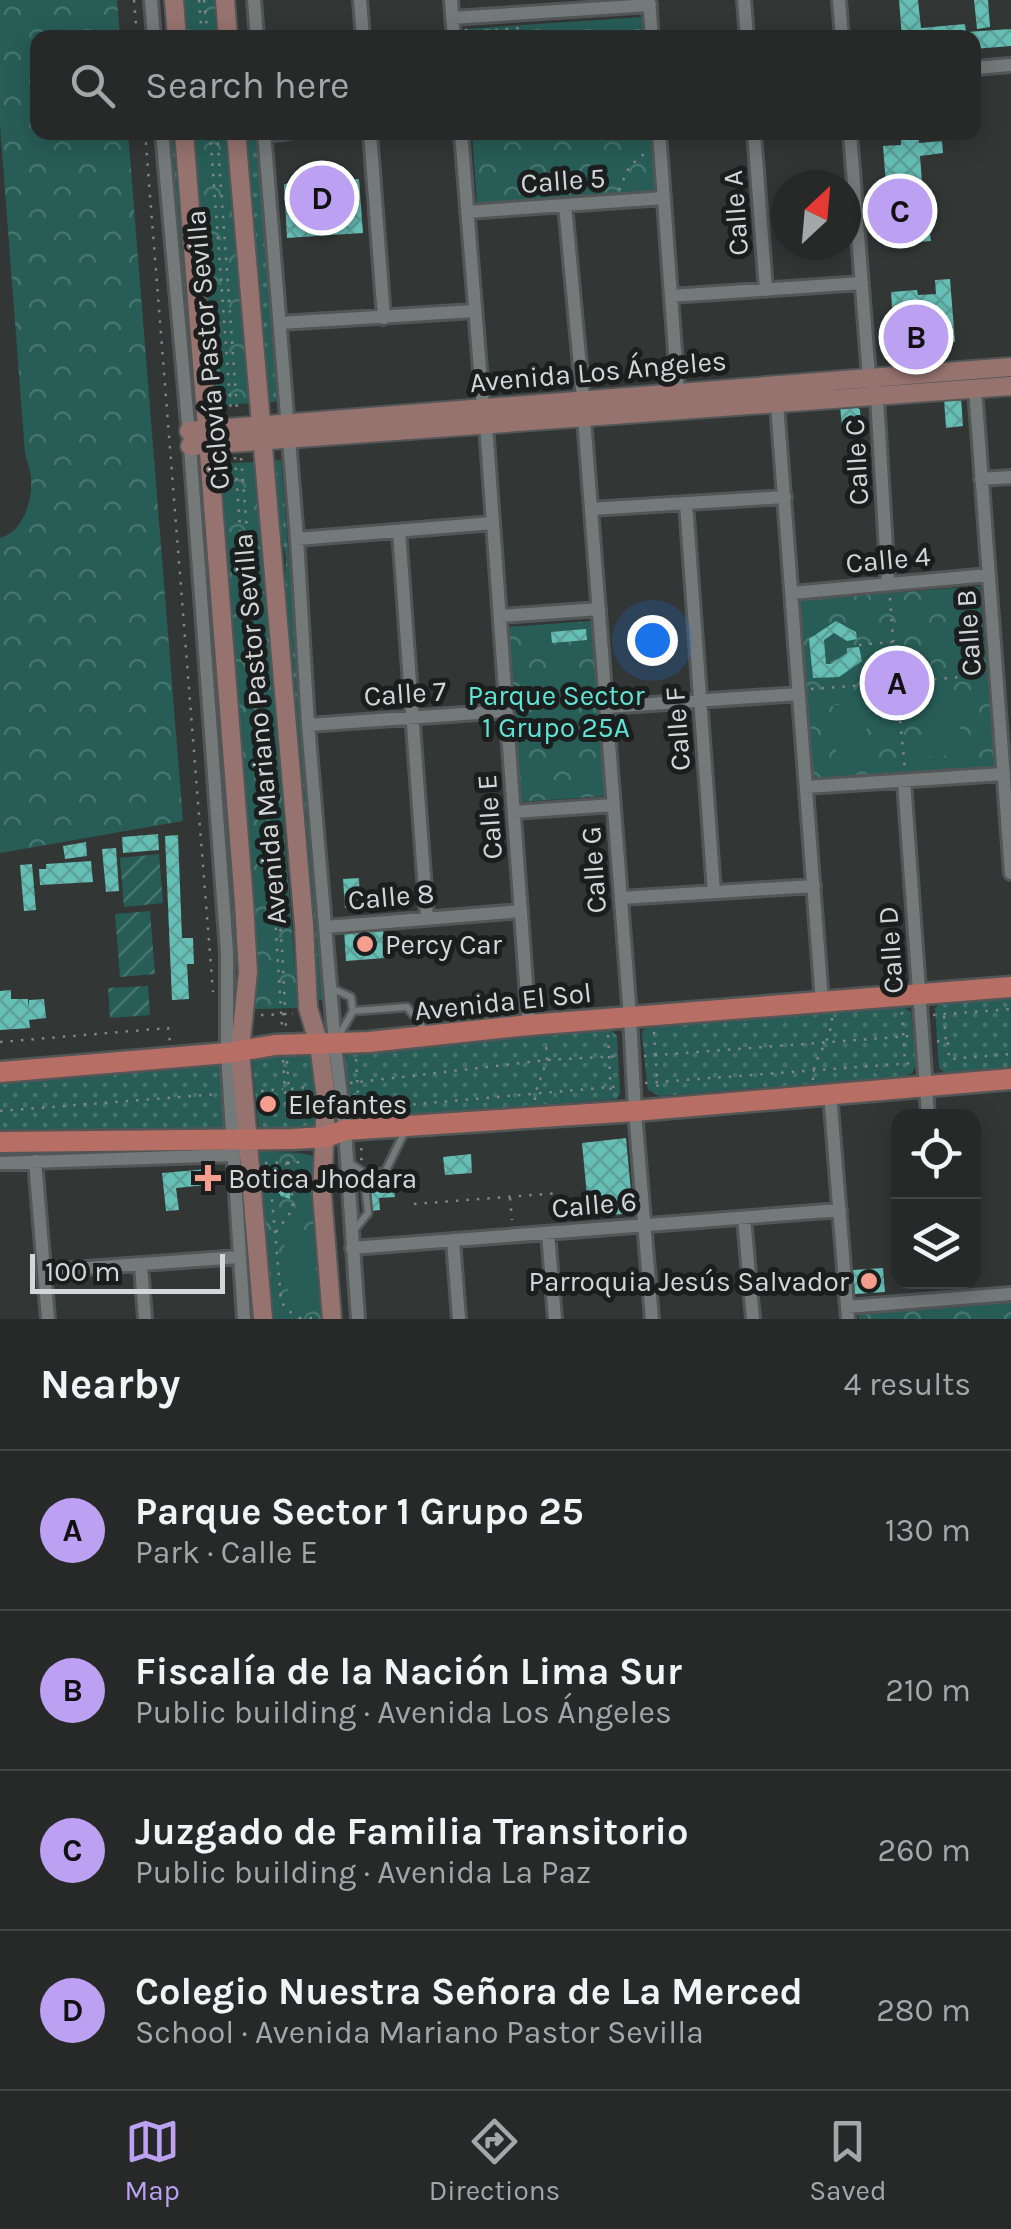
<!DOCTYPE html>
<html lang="en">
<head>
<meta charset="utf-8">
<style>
  :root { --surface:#262928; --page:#2e3130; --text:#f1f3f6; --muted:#a4a6a8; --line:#424545; --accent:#bca0f2 }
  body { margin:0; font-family:Karla,sans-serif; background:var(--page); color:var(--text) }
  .controls { position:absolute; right:30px; bottom:30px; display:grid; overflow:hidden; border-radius:20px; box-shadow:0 5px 25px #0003 }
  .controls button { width:90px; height:90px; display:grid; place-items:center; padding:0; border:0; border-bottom:2px solid var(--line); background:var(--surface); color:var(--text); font:50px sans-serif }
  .compass { position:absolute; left:771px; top:170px; width:90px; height:90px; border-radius:50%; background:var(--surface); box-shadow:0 5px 25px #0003; rotate:26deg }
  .scale { position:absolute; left:30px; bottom:25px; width:195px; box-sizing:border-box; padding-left:10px; border:5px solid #d4d7d7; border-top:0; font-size:28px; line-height:35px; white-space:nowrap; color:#d4d7d7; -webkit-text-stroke:8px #1c1e1e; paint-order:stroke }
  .you { position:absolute; left:652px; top:640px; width:35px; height:35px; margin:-25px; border:8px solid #fff; border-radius:50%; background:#1a73e8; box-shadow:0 0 0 15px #1a73e833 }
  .badge { display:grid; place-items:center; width:65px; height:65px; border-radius:50%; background:var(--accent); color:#111; font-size:32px; font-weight:700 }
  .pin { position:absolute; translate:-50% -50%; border:5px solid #fff; box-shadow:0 2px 10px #0006 }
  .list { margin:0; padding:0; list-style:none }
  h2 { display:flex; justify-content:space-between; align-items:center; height:130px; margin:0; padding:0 40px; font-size:42px }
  h2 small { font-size:32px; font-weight:400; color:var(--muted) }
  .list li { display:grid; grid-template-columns:65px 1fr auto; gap:30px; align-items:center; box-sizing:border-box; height:160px; padding:0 40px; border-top:2px solid var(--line) }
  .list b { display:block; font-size:38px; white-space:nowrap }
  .list p { margin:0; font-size:32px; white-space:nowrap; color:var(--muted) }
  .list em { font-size:32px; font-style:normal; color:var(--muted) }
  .icon { flex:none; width:55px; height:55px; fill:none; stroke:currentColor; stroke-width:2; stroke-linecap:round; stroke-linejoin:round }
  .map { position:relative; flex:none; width:1011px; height:1319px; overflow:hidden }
  .search { position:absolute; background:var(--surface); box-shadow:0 5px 25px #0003; left:30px; right:30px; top:30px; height:110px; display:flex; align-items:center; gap:25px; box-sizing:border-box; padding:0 35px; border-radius:20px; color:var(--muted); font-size:38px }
  .sheet { height:770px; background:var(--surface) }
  nav { display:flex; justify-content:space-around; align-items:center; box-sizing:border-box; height:140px; border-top:2px solid var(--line); background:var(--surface); font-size:28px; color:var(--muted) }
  nav a { display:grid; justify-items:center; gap:5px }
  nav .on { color:var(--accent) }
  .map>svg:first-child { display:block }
</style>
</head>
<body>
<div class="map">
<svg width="1011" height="1319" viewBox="0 0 1011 1319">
  <defs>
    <pattern id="grass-dots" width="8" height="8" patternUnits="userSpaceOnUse" patternTransform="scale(2.5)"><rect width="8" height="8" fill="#285d57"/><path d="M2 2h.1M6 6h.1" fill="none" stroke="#46746e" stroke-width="1.8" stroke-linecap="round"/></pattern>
    <pattern id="forest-crowns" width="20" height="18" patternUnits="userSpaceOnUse" patternTransform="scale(2.5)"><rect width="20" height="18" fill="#285d57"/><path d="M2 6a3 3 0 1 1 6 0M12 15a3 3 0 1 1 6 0" fill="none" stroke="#46746e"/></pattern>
    <pattern id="garden-furrows" width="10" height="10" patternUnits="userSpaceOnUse" patternTransform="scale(2.5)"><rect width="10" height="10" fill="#285d57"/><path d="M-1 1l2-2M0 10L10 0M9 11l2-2" fill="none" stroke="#46746e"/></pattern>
    <pattern id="building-cross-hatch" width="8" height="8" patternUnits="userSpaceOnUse" patternTransform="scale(2.5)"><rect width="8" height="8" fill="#65bfb5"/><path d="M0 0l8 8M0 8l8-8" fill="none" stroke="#5c9f98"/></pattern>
  </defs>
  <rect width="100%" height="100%" fill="#323736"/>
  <path fill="url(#grass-dots)" d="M169 133H178L202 415 194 416Z
    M244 133H256L277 401 267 403Z
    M281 460 325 1000H314L284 607 286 558 278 520 271 461Z
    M206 463 243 978 239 1004 198 464Z
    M1011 998V1068L951 1073 944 1072 939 1068 935 1008 940 1004Z
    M902 1006 911 1012 916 1065 912 1073 905 1076 660 1096 648 1090 642 1035 643 1030 648 1027Z
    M605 1030 612 1031 617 1036 620 1094 617 1099 356 1119 351 1116 349 1111 345 1060 347 1055 354 1051Z
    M312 1055 322 1127 259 1133 252 1059 258 1057Z
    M216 1063 221 1069 224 1124 222 1130 176 1128 0 1132V1079Z"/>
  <path fill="url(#forest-crowns)" d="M0 0H117L120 37 38 38V132L128 133 183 821 0 853V538C24 532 33 499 31 477 30 469 27 461 25 453L0 125Z
    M182 0H216L219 37H185Z
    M643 17 644 37 465 38V29Z
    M193 133H228L252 403 216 406Z
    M472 133H651L655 191 477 203Z
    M256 462 298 1008 251 1009 257 965 256 926 220 464Z
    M980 586 995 766 812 781 799 600Z
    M591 621 605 796 521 802 508 627Z
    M263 1151C278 1153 301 1151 313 1156L327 1319H270L257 1156 258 1152Z
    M1011 1302V1319H859L858 1314Z"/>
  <path fill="url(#garden-furrows)" d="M159 854 163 903 124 907 120 858Z
    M150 911 155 974 120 977 115 914Z
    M148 986 150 1015 110 1018 108 988Z"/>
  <path fill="#285d57" d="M567 677 572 743 537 746 531 679Z
    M958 696 962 754 925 757 921 698Z
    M865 703 869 761 837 763 833 705Z
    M313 1236 318 1297 289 1299 284 1238Z"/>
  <path fill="url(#building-cross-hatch)" fill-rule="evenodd" d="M899 0H918L921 28 965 24 966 32 1011 29V46L974 49V38H902Z
    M974 0H988L990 27 977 29Z
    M519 30 520 37 516 38H467V35Z
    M919 136V143L942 141 943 153 920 156 925 221 889 223 883 146 901 145V137Z
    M359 179 363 233 287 238 284 184ZM342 195 344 216 297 220 295 199Z
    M929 226 931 241 890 244 889 229Z
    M950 279 955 342 939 343V346L895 349 891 292 917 290 918 295 936 294 935 280Z
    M961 398 963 426 946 428 944 399Z
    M856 405 860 410 861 426 842 427 840 406Z
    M836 621 856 632 857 639 847 641 834 633 824 640 826 664H831L847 653V648L859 647 862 661 839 677 813 678 809 639Z
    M586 629 587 640 552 643 551 632Z
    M158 834 159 850 123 853 122 837Z
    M178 835 182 938H193L194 964H187L189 999 172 1000 165 836Z
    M86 842 87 856 65 859 63 846Z
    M116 848 119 891 106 892 102 849Z
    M91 861 93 882 40 885 39 869H46V864Z
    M32 864 36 910 24 911 20 865Z
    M359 878 360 908H345L343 879Z
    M383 927 385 958 346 961 344 930Z
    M11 990V999H28V1009L29 1000 44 999 46 1018 29 1020 30 1028 0 1030V991Z
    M626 1138 633 1213 589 1217 582 1143Z
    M471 1154 472 1173 445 1175 443 1157Z
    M208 1169 215 1172 216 1184 176 1188 179 1210 166 1211 162 1173Z
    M289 1173 290 1199 281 1196 276 1188 278 1180Z
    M393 1176 395 1197 379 1198 380 1210 370 1211 368 1190 383 1177Z
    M883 1268 885 1292 855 1294 853 1270Z"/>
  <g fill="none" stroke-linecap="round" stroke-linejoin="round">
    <g stroke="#525656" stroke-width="11">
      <path id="lane" d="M333 989 351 997 353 1011
        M337 1039 353 1011 407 1007 426 1031
        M350 1163 364 1173 368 1213 355 1229
        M364 1173 385 1172 406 1129"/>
    </g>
    <g stroke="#525656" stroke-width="18">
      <path id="street" d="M151 0 154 38
        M254 0 257 38
        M360 0 363 38
        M451 0 454 38
        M649 0 652 38
        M744 0 747 38
        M839 0 842 38
        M452 18 650 5
        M974 68 1011 65
        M162 132 190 446 227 952V1053L244 1319
        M264 132 297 539 308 725 335 1045 345 1130 358 1319
        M370 132 384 318
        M461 132 483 407
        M659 132 678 392
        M754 132 766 290
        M850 132 869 377 877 397 888 584
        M265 135 289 132
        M565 205 583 399
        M467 212 664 198
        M671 296 862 283
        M280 323 474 311
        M975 389 1011 873
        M777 404 822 1002
        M584 418 630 1017 635 1111 652 1319
        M486 425 529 1025
        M981 479 1011 477
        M686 503 714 892
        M591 509 785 497
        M399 531 427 918
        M297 539 493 523
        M792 593 989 575
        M500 616 599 609
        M606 707 799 694
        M308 725 506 711
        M904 781 928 1116
        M806 787 1003 774
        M514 812 613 805
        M621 898 814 886
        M326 927 521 911
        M830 1093 848 1319
        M35 1161 48 1319
        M0 1163 235 1155
        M744 1218 753 1319
        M548 1233 555 1319
        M453 1240 459 1319
        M352 1248 840 1210
        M141 1265 145 1319
        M45 1271 239 1257
        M847 1307 1011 1294"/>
    </g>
    <g stroke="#525656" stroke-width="22">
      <path id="secondary" d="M174 0 177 38
        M225 0 228 38
        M184 132 244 903 248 972 240 1050 263 1319
        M236 132 304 925 308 1008 319 1044 326 1098 322 1194 332 1319
        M189 431 1011 367
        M190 446 1011 386"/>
    </g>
    <g stroke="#525656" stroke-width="25">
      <path id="primary" d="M0 1072 227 1053 275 1045 369 1042 529 1025 1011 987
        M0 1142 292 1139 326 1137 345 1130 635 1111 1011 1079"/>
    </g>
    <path stroke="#818584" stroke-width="2.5" stroke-dasharray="2.5 8" stroke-linecap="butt" d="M134 0 137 38
      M199 0 202 38
      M204 0 208 38
      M465 29 468 32 521 28
      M145 132 213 992
      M210 132 231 414
      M217 132 237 410
      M619 190 629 167 645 153
      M235 457 246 612 273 885 282 1027
      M241 458 282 948 286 1028
      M890 598 895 666
      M859 645 892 642
      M913 681 985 675
      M811 689 879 684
      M898 700 905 769
      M902 1012 905 1064
      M261 1015 293 1014
      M933 1015 1011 1009
      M944 1016 946 1043
      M654 1032 658 1093
      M608 1035 611 1097
      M937 1041 948 1043 949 1059 1011 1054
      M0 1042 168 1028 170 1042
      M644 1056 910 1036
      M356 1059 359 1111
      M283 1060 287 1122
      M287 1061 291 1123
      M813 1080C812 1057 832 1042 832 1017
      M350 1083 547 1060 621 1056
      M645 1083 912 1063
      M291 1089 308 1087
      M261 1091 283 1089
      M535 1100V1094L547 1060 546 1040
      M361 1109 622 1086
      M0 1111 218 1094
      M360 1159H362L361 1144
      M265 1163 307 1162
      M287 1163 271 1183V1189L281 1299 284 1306 298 1319
      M510 1198 512 1220
      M414 1204 559 1193
      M276 1232 293 1209 288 1155
      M299 1318H316"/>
    <use href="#lane" stroke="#747979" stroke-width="6"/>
    <use href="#street" stroke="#747979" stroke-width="12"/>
    <use href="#secondary" stroke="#96736e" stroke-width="18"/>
    <use href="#primary" stroke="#b76e64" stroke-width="20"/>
  </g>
  <g fill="#f59d8f" stroke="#1c1e1e" stroke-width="4">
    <circle cx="365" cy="944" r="10"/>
    <circle cx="268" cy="1104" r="10"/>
    <path d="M203 1163h10v10h10v10h-10v10h-10v-10h-10v-10h10z"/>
    <circle cx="869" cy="1281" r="10"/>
  </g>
  <g text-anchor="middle" stroke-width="10" stroke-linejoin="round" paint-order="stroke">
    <g font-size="28" fill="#d4d7d7" stroke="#1c1e1e">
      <text transform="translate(563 180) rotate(-4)" y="10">Calle 5</text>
      <text transform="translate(735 213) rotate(-94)" y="10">Calle A</text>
      <text transform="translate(207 350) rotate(-95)" y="10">Ciclovía Pastor Sevilla</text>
      <text transform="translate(598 371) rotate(-5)" y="10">Avenida Los Ángeles</text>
      <text transform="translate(856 462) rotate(-93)" y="10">Calle C</text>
      <text transform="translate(888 559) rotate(-5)" y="10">Calle 4</text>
      <text transform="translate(968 633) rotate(-94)" y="10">Calle B</text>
      <text transform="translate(405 693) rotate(-4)" y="10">Calle 7</text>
      <text transform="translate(259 729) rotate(-95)" y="10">Avenida Mariano Pastor Sevilla</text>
      <text transform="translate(677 729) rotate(-94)" y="10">Calle F</text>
      <text transform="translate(489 817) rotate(-94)" y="10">Calle E</text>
      <text transform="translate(593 870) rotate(-94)" y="10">Calle G</text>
      <text transform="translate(391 896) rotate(-5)" y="10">Calle 8</text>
      <text transform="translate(890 950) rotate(-94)" y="10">Calle D</text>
      <text transform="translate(503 1001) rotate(-6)" y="10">Avenida El Sol</text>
      <text transform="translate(594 1204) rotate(-5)" y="10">Calle 6</text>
    </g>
    <g font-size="28" fill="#5fe4d6" stroke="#1c1e1e">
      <text x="556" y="705">Parque Sector<tspan x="556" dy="32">1 Grupo 25A</tspan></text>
    </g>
    <g font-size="28" fill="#d4d7d7" stroke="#1c1e1e" text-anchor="start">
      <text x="385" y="954">Percy Car</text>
      <text x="288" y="1114">Elefantes</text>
      <text x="228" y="1188">Botica Jhodara</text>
      <text x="849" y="1291" text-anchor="end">Parroquia Jesús Salvador</text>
    </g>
  </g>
</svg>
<div class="controls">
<button><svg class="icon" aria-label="locate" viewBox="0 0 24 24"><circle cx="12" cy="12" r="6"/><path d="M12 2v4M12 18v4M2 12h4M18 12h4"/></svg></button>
<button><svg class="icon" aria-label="layers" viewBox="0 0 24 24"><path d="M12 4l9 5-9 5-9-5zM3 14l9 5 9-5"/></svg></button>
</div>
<svg class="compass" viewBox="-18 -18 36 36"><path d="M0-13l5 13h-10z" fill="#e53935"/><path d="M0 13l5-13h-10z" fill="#a4a6a8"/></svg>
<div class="scale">100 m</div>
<div class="you"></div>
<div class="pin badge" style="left:897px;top:683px">A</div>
<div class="pin badge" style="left:916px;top:337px">B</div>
<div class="pin badge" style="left:900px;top:211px">C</div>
<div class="pin badge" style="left:322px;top:198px">D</div>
<div class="search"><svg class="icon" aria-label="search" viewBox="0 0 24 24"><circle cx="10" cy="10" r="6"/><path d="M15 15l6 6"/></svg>Search here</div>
</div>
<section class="sheet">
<h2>Nearby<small>4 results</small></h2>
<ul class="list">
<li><span class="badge">A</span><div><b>Parque Sector 1 Grupo 25</b><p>Park · Calle E</p></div><em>130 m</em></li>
<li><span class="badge">B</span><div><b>Fiscalía de la Nación Lima Sur</b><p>Public building · Avenida Los Ángeles</p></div><em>210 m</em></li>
<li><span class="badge">C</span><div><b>Juzgado de Familia Transitorio</b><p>Public building · Avenida La Paz</p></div><em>260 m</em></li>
<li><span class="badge">D</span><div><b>Colegio Nuestra Señora de La Merced</b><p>School · Avenida Mariano Pastor Sevilla</p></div><em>280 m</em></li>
</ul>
</section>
<nav>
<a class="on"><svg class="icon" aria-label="map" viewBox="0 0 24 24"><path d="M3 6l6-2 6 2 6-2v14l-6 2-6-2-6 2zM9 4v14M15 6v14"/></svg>Map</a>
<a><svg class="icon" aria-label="directions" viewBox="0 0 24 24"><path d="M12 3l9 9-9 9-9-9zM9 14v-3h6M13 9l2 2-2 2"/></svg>Directions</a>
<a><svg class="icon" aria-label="saved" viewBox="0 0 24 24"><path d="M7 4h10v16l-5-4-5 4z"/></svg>Saved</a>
</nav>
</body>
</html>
